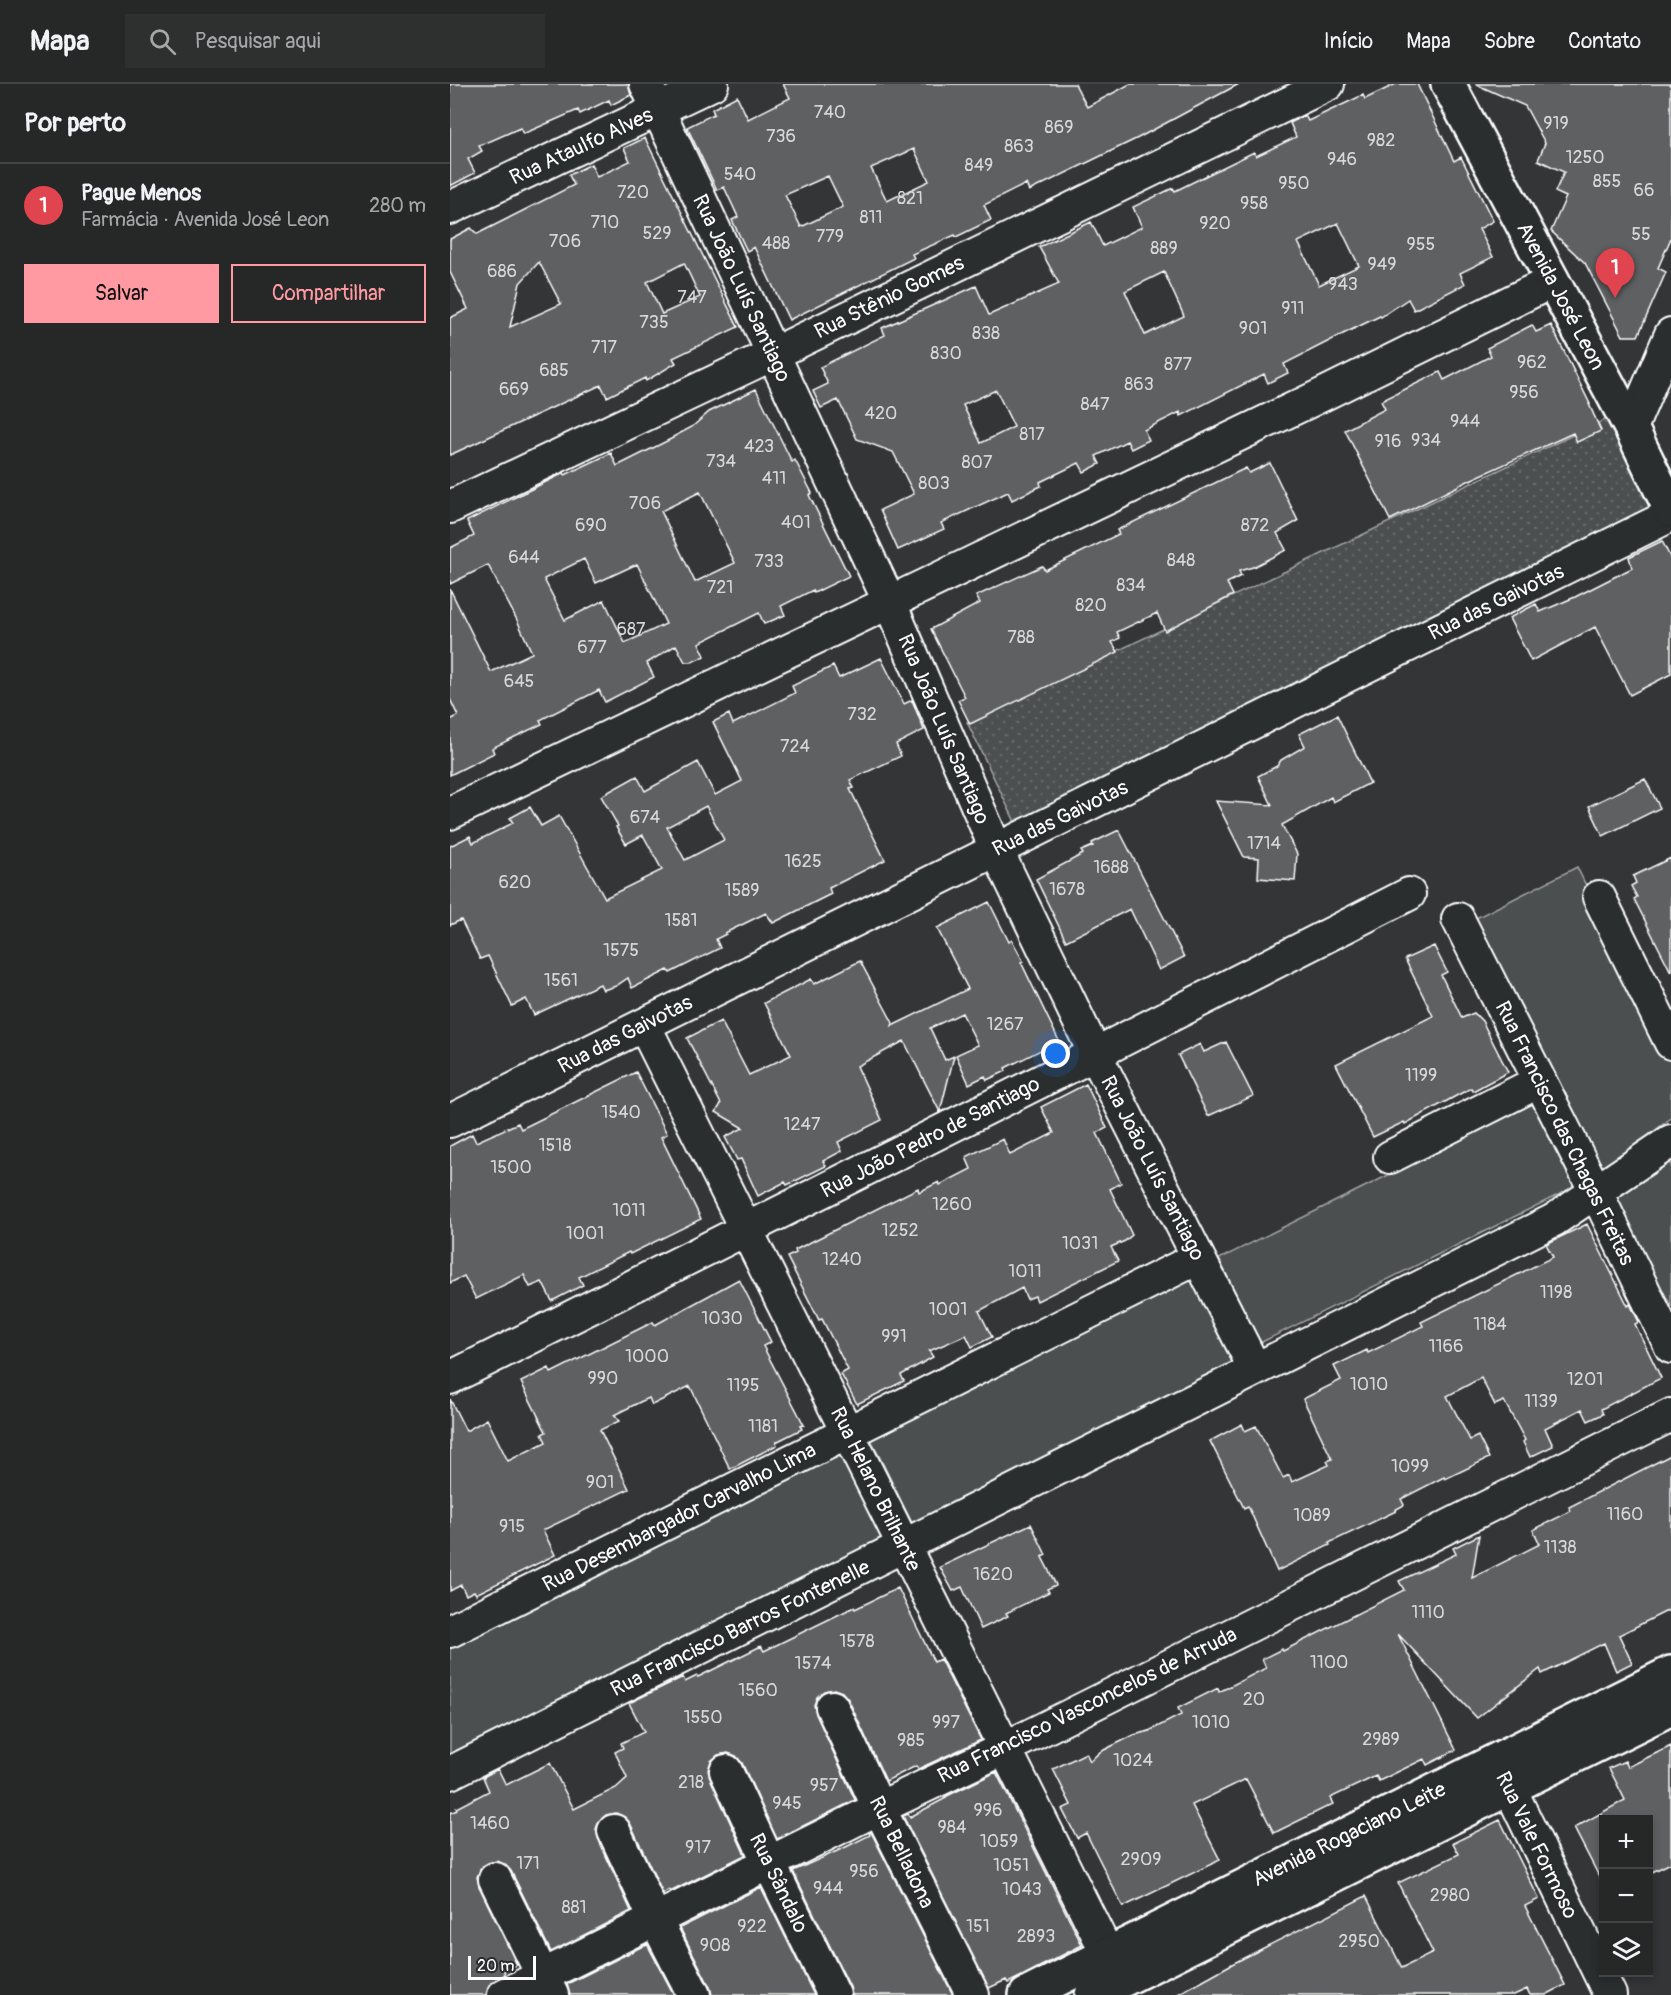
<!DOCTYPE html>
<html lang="pt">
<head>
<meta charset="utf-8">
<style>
  :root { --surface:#262828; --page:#2e3030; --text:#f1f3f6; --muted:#a4a6a8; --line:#424445; --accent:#ff9aa2 }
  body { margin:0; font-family:Pangolin,sans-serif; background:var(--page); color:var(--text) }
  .controls { position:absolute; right:18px; bottom:18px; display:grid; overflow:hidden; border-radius:0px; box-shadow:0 3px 9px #0003 }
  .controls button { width:54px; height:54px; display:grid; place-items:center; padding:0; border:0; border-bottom:2px solid var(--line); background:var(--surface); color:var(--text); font:30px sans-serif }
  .scale { position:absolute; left:18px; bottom:15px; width:68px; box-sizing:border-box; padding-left:6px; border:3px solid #fff; border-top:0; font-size:16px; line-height:21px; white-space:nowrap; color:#fff; -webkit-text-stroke:4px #2a2d2e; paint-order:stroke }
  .you { position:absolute; left:606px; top:970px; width:21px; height:21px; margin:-15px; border:4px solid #fff; border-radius:50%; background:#1a73e8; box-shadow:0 0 0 9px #1a73e833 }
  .badge { display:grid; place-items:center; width:39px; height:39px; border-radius:50%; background:var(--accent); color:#fff; font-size:20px; font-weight:700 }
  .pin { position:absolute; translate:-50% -50px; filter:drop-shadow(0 2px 3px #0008) }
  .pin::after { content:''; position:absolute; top:32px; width:21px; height:18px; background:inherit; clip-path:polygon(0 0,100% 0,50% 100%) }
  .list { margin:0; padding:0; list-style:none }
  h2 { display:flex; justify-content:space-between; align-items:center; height:78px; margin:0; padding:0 24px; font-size:26px }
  h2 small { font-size:20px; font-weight:400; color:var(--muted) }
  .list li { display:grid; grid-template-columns:39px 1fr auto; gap:18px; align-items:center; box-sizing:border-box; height:84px; padding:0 24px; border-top:2px solid var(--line) }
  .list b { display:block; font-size:22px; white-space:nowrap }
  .list p { margin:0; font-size:20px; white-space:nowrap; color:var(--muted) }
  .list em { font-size:20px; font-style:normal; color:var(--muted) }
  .actions { display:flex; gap:12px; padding:18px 24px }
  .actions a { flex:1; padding:14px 0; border:2px solid var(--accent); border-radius:0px; text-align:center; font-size:21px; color:var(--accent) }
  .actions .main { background:var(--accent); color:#111 }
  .icon { flex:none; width:33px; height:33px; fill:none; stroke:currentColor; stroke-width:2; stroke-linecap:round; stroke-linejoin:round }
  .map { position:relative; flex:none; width:1221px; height:1911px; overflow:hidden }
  header { display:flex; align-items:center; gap:36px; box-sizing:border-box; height:84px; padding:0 30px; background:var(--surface); border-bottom:2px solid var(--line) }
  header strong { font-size:28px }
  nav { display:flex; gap:33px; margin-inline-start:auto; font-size:21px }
  .search { width:420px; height:54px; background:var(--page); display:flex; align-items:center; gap:15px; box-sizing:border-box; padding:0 21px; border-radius:0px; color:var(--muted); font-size:22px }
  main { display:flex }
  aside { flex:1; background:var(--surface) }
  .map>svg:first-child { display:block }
</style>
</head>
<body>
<header>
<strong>Mapa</strong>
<div class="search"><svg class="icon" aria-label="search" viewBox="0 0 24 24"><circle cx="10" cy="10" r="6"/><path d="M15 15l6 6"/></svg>Pesquisar aqui</div>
<nav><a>Início</a><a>Mapa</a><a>Sobre</a><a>Contato</a></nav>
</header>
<main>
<aside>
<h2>Por perto<small></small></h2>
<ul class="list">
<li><span class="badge" style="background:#e0444e">1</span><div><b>Pague Menos</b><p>Farmácia · Avenida José Leon</p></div><em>280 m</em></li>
</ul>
<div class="actions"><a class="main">Salvar</a><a>Compartilhar</a></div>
</aside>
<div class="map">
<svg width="1221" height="1911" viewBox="0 0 1221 1911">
  <defs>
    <pattern id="grass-dots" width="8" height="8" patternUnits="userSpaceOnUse" patternTransform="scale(1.5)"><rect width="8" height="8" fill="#4c4f50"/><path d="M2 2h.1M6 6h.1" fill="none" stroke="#67696a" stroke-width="1.8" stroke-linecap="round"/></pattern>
  </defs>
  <rect width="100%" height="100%" fill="#333536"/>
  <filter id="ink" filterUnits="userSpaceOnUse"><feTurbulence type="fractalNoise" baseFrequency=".0167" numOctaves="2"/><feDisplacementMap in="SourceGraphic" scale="12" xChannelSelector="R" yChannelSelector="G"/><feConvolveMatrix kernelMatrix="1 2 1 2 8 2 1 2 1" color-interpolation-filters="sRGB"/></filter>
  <g filter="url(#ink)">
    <path fill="url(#grass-dots)" stroke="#a6a7a8" stroke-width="1.5" d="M1161 333 1211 431 567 742 517 638Z"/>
    <path fill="#4c4f50" stroke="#a6a7a8" stroke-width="1.5" d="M1127 783 1221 977V1034L1157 1083H1145L1020 837Z
      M1082 1020 1124 1103 810 1259 769 1175Z
      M1221 1070V1226H1220L1164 1115Z
      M739 1191 783 1280 462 1439 418 1349Z
      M392 1364 437 1454 0 1670V1558Z"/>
    <path fill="#5f6162" stroke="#fff" stroke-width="1.5" fill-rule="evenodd" d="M0 0H178L181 11 161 21 159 16 130 30 128 26 73 50 70 44 29 62 32 67 18 75 25 89 0 102Z
      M333 0H625L637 23 680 0H789L688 54 579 107 576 100 534 121 541 136 506 153 505 151 462 170 464 174 339 236 304 163 297 167 282 136 288 133 274 103 267 106 237 43 264 30 262 25 287 12 298 35 340 14ZM464 65 479 97 437 117 421 84ZM378 92 393 123 351 143 335 111Z
      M946 0H967L1004 77 1011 73 1043 137 1029 145 1043 173 1010 189 1015 200 964 226 958 215 931 233 930 232 893 250 834 280 838 289 818 299 814 290 731 332 730 328 694 346 699 356 681 365 677 357 646 372 650 380 634 388 629 379 590 398 591 402 562 416 558 408 491 439 494 445 448 466 430 426 464 410 443 368 407 355 388 316 371 324 363 307 378 300 370 283 435 251 432 244 526 202 539 231 609 200 589 163 641 138 653 162 692 143 683 123 723 104 725 107 804 68 806 72 846 53 840 39 855 31 858 37 913 11 915 15ZM888 139 909 182 869 201 848 158ZM714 188 734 232 695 251 675 207ZM546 306 564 343 531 359 513 321Z
      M1025 0H1221V154L1208 184 1216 188 1188 252H1173L1135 179 1101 147 1116 113 1105 108 1114 88 1088 76 1095 59 1075 22Z
      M195 54 288 243 223 274 226 279 196 297 195 294 157 313 151 301 0 371V234L18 225 0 188V155L21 144 27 150 124 101 119 91 141 80 147 93 180 77 174 64ZM89 178 111 220 60 243 70 199ZM234 179 250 213 212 230 197 198Z
      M1082 241 1086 248 1101 241 1140 320H1139L1151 347 1127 358 1123 349 1020 396 940 436 895 346 935 325 931 317 990 288 994 296 1041 272 1037 264Z
      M306 305 342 378 345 376 362 409 359 411 399 492 364 509 363 506 331 522 335 531 314 540 309 529 249 559 255 572 242 578H235L226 561 197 579 204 593 155 618 149 606 90 636 92 640 42 664 44 669 0 691V636L8 632 0 615V505L41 588 82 569 67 536 38 481 0 500V464L24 452 17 437 114 389 115 391 161 369 167 382 223 354V353L242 343 259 328ZM250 408 285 479 245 498 211 427ZM134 475 146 499 187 480 216 540 175 559 154 516 115 536 94 495Z
      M820 379 848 437 827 449 836 466 803 483 789 487 791 492 777 499 783 511 715 547 707 529 667 548 670 554 662 558 668 568 520 640 508 616 515 613 481 545 530 519 526 512 592 482 595 486 669 450 667 446 796 384 799 389Z
      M1212 457 1221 475V590L1180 611 1145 543 1081 577 1059 534 1086 520 1090 528 1125 513 1182 484 1179 473Z
      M431 574 454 620 462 616 474 646 446 660 451 672 400 696 404 704 400 705 435 776 379 804 381 810 323 839 316 829 275 849 276 850 266 855 270 864 220 889 218 886 182 904 178 894 166 902 153 906 150 900 84 931 76 915 62 922 38 872 30 875 11 836 0 841V762L20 752 23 759 63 739 60 734 80 723 91 742 109 732 155 814 212 786 193 751 176 760 166 743 168 742 151 712 187 692 195 707 248 678 265 711 292 697 263 638 279 630 283 640 345 609 342 602 383 582 389 594ZM256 722 274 756 235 776 217 743Z
      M887 631 920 699 883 718 881 713 832 741 847 770 845 797 808 794 809 774 794 773 766 717 822 721 808 692 827 682 831 676 855 662 849 650Z
      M1195 695 1210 724 1153 752 1139 722Z
      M669 746 734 873 709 886 680 825 616 857 586 795 633 770 631 767 643 762 642 759Z
      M1221 774V888L1184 815 1187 813 1181 802 1186 799 1183 792Z
      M539 818 559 858 562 856 573 877 571 878 609 957 555 984 556 987 537 996 535 992 519 1000 506 971 528 961 512 929 480 944 495 976 504 972 490 1028 454 957 407 982 432 1036 388 1058 392 1067 373 1077 376 1082 337 1101 335 1098 308 1112 291 1075 287 1076 275 1053 293 1044 266 1028 271 1020 237 954 271 937 299 991 341 971 314 919 361 895 364 900 410 877 443 939 442 942 518 905 487 844Z
      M984 862 997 888 991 891 1012 934 1024 929 1032 937 1058 988 1023 1007 1021 1004 1006 1012 955 1040 954 1038 923 1053 886 980 983 932 955 875Z
      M776 958 803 1012 758 1032 728 971 750 960 754 968Z
      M186 988 217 1050 211 1053 251 1135 180 1170 179 1168 129 1193 133 1201 102 1217 92 1198 80 1203 74 1191 26 1215 14 1192 0 1199V1062L22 1050 26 1058 68 1039 71 1045Z
      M636 1000 657 1044 647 1049 671 1099 660 1105 682 1151 675 1157 661 1163 668 1177 587 1217 585 1212 577 1215 572 1204 529 1227 542 1253 522 1263 516 1251 479 1267 483 1273 451 1291 454 1297 407 1320 391 1290 398 1286 372 1235 369 1236 337 1173 346 1169 345 1166 468 1104 469 1108 489 1098 490 1101 521 1085 516 1073 553 1055 560 1071 604 1049 591 1023Z
      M1137 1140 1178 1222 1180 1220 1189 1238 1185 1240 1211 1294 1151 1325 1153 1330 1138 1337 1132 1325 1095 1344 1103 1362 1080 1373 1073 1358 1075 1356 1054 1317 1045 1321 1031 1294 997 1312 1020 1356 1028 1352 1039 1374 995 1395 994 1393 951 1415 954 1421 945 1426 946 1427 879 1459 880 1461 827 1487 798 1422 794 1424 760 1357 792 1340 795 1347 806 1342 833 1394 839 1391 842 1398 879 1381 877 1377 882 1375 853 1315 891 1296 884 1282 917 1266 918 1269 973 1242 971 1238 1103 1173 1096 1160Z
      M289 1195 321 1258 313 1262 354 1341 350 1342 352 1345 326 1358 327 1361 280 1385 240 1302 202 1321 199 1314 196 1315 164 1331 169 1337 150 1346 179 1405 93 1446 105 1471 26 1510 24 1507 16 1511 11 1501 0 1507V1315L16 1347 37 1335 58 1377 96 1358 92 1350 96 1348 71 1298 99 1284 101 1289 203 1238 205 1241Z
      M1221 1371V1525L1169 1551 1182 1579 1166 1587 1154 1559 1092 1590 1090 1585 1027 1634 948 1550 1006 1666 977 1681 974 1675 929 1697 926 1692 880 1714 883 1720 824 1749 796 1695 742 1721 770 1776 673 1823 636 1749 627 1754 612 1725 621 1721 603 1685 636 1669 640 1677 650 1668 684 1651 699 1647 731 1631 728 1624 768 1604 769 1608 816 1584 812 1575 832 1565 833 1567 954 1506 949 1497 1006 1470 1003 1464 1029 1451 1022 1494 1090 1460 1083 1446 1121 1427 1119 1423Z
      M581 1440 596 1471 592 1473 606 1501 597 1505 599 1508 556 1529 558 1532 531 1545 512 1503 503 1507 490 1483Z
      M448 1504 484 1578 490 1575 531 1656 468 1685 466 1682 436 1697 398 1615 392 1608 384 1605 374 1607 367 1613 364 1621 366 1630 405 1716 327 1755 292 1679 286 1672 278 1669 268 1671 261 1677 258 1686 260 1694 295 1771 220 1808 219 1806 213 1810 180 1739 175 1733 166 1729 156 1731 149 1737 146 1745 148 1754 181 1827 101 1868 61 1787 54 1780 47 1777 38 1779 30 1786 27 1793 29 1802 67 1881 54 1887 55 1890 39 1901 36 1911H0V1729L7 1726 6 1724 39 1707 33 1693 48 1685 56 1701 100 1679 124 1725 166 1704 177 1694 165 1668 173 1664 171 1659 194 1648 179 1619 233 1593 235 1598 247 1592 248 1593 311 1562 314 1567 404 1523 405 1525Z
      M1221 1662V1779L1198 1790V1736H1154V1802L1124 1744 1175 1716 1159 1684 1175 1677 1178 1683Z
      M546 1688 632 1861 558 1899 556 1896 539 1904 453 1732 458 1730 460 1733 496 1714 495 1713Z
      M1050 1736 1089 1815 1075 1822 1115 1901 1096 1911H1080L1077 1905 1064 1911H726L782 1880 916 1812 952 1884 983 1869 948 1799 1009 1770 1003 1759Z
      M421 1748 503 1911H402L400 1903 343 1787 396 1763 420 1751 419 1749Z
      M311 1803 364 1911H262L260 1903 230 1844Z
      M197 1860 224 1911H120L117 1900Z"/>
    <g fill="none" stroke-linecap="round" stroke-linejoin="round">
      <g stroke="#fff" stroke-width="36">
        <path id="minor" d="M196 0 439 517 546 765 645 970 805 1285
          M0 124 262 0
          M1181 344 1221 250
          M0 423 323 270 878 0
          M0 729 874 310 1103 197
          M1149 813 1221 959
          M1008 835 1146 1108 1221 1263
          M194 941 669 1893
          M0 1037 1221 431
          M940 1073 1090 997
          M0 1294 645 970 959 810
          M0 1547 748 1174
          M382 1623 429 1724 523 1911
          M1048 1680 1160 1911
          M276 1687 319 1779 384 1911
          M0 1689 1104 1136 1221 1057
          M164 1747 205 1835 244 1911
          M45 1795 102 1911
          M54 1911 429 1724 555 1664 1221 1331"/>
      </g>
      <g stroke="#fff" stroke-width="38">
        <path id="major" d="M998 0 1181 344 1221 426
          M576 1911 1221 1589
          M642 1911 1221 1624"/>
      </g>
      <use href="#minor" stroke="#2a2d2e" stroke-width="32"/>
      <use href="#major" stroke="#2a2d2e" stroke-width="33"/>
    </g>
  </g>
  <g text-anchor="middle" stroke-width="4.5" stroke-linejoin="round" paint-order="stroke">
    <g font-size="18" fill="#d7d8d8">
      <text x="380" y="34">740</text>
      <text x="1106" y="45">919</text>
      <text x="609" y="49">869</text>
      <text x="331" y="58">736</text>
      <text x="931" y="62">982</text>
      <text x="569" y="68">863</text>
      <text x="1135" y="79">1250</text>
      <text x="892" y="81">946</text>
      <text x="529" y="87">849</text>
      <text x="290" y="96">540</text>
      <text x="1157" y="103">855</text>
      <text x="844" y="105">950</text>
      <text x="1194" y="112">66</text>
      <text x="183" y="114">720</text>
      <text x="460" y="120">821</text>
      <text x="804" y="125">958</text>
      <text x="421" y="139">811</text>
      <text x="155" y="144">710</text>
      <text x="765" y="145">920</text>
      <text x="207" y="155">529</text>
      <text x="1191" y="156">55</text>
      <text x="380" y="158">779</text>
      <text x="115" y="163">706</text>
      <text x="326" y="165">488</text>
      <text x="971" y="166">955</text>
      <text x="714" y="170">889</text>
      <text x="932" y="186">949</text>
      <text x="52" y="193">686</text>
      <text x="893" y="206">943</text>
      <text x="242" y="219">747</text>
      <text x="843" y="230">911</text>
      <text x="204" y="244">735</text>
      <text x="803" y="250">901</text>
      <text x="536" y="255">838</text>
      <text x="154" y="269">717</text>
      <text x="496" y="275">830</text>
      <text x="1082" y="284">962</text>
      <text x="728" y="286">877</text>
      <text x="104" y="292">685</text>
      <text x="689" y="306">863</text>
      <text x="64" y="311">669</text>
      <text x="1074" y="314">956</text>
      <text x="645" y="326">847</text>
      <text x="431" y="335">420</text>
      <text x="1015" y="343">944</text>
      <text x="582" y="356">817</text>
      <text x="976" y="362">934</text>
      <text x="938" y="363">916</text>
      <text x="309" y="368">423</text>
      <text x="271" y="383">734</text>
      <text x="527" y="384">807</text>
      <text x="324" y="400">411</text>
      <text x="484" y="405">803</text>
      <text x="195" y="425">706</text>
      <text x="346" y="444">401</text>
      <text x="141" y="447">690</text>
      <text x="805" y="447">872</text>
      <text x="74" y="479">644</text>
      <text x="731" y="482">848</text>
      <text x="319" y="483">733</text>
      <text x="681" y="507">834</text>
      <text x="270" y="509">721</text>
      <text x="641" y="527">820</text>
      <text x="181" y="551">687</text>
      <text x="571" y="559">788</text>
      <text x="142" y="569">677</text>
      <text x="69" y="603">645</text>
      <text x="412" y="636">732</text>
      <text x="345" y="668">724</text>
      <text x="195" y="739">674</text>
      <text x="814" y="765">1714</text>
      <text x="353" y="783">1625</text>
      <text x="661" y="789">1688</text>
      <text x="65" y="804">620</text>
      <text x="617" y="811">1678</text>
      <text x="292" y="812">1589</text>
      <text x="231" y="842">1581</text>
      <text x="171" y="872">1575</text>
      <text x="111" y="902">1561</text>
      <text x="555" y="946">1267</text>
      <text x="971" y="997">1199</text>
      <text x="171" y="1034">1540</text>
      <text x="352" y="1046">1247</text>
      <text x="105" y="1067">1518</text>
      <text x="61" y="1089">1500</text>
      <text x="502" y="1126">1260</text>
      <text x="179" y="1132">1011</text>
      <text x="450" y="1152">1252</text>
      <text x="135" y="1155">1001</text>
      <text x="630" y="1165">1031</text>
      <text x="392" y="1181">1240</text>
      <text x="575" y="1193">1011</text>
      <text x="1106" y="1214">1198</text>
      <text x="498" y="1231">1001</text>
      <text x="272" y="1240">1030</text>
      <text x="1040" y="1246">1184</text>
      <text x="444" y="1258">991</text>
      <text x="996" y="1268">1166</text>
      <text x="197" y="1278">1000</text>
      <text x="153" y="1300">990</text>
      <text x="1135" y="1301">1201</text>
      <text x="919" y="1306">1010</text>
      <text x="293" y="1307">1195</text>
      <text x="1091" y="1323">1139</text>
      <text x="313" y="1348">1181</text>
      <text x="960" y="1388">1099</text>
      <text x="150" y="1404">901</text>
      <text x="1175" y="1436">1160</text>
      <text x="862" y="1437">1089</text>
      <text x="62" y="1448">915</text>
      <text x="1110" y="1469">1138</text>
      <text x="543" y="1496">1620</text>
      <text x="978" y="1534">1110</text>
      <text x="407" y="1563">1578</text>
      <text x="879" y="1584">1100</text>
      <text x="363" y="1585">1574</text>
      <text x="308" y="1612">1560</text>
      <text x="804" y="1621">20</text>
      <text x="253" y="1639">1550</text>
      <text x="496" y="1644">997</text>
      <text x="761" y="1644">1010</text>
      <text x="931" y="1661">2989</text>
      <text x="461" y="1662">985</text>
      <text x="683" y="1682">1024</text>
      <text x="241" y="1704">218</text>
      <text x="374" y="1707">957</text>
      <text x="337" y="1725">945</text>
      <text x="538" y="1732">996</text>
      <text x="40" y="1745">1460</text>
      <text x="502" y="1749">984</text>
      <text x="549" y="1763">1059</text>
      <text x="248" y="1769">917</text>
      <text x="691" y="1781">2909</text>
      <text x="78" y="1785">171</text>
      <text x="561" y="1787">1051</text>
      <text x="414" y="1793">956</text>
      <text x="378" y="1810">944</text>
      <text x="572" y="1811">1043</text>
      <text x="1000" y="1817">2980</text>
      <text x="124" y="1829">881</text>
      <text x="302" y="1848">922</text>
      <text x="528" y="1848">151</text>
      <text x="586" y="1858">2893</text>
      <text x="909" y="1863">2950</text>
      <text x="265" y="1867">908</text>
    </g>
    <g font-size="21" fill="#fff" stroke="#2a2d2e">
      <text transform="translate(131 62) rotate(-25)" y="7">Rua Ataulfo Alves</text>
      <text transform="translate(292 204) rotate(65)" y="7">Rua João Luís Santiago</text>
      <text transform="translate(1111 212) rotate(62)" y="7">Avenida José Leon</text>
      <text transform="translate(439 213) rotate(-26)" y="7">Rua Stênio Gomes</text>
      <text transform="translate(1046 518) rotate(-26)" y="7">Rua das Gaivotas</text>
      <text transform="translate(494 645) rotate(67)" y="7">Rua João Luís Santiago</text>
      <text transform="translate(610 734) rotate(-26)" y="7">Rua das Gaivotas</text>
      <text transform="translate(175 950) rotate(-27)" y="7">Rua das Gaivotas</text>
      <text transform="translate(1115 1049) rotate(64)" y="7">Rua Francisco das Chagas Freitas</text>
      <text transform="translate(480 1053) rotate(-27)" y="7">Rua João Pedro de Santiago</text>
      <text transform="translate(703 1084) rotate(63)" y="7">Rua João Luís Santiago</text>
      <text transform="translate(426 1405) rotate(64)" y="7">Rua Helano Brilhante</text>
      <text transform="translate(229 1433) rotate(-27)" y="7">Rua Desembargador Carvalho Lima</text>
      <text transform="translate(290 1544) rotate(-26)" y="7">Rua Francisco Barros Fontenelle</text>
      <text transform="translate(637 1621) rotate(-26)" y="7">Rua Francisco Vasconcelos de Arruda</text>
      <text transform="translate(899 1750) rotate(-26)" y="7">Avenida Rogaciano Leite</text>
      <text transform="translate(1087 1761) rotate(64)" y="7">Rua Vale Formoso</text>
      <text transform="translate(452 1768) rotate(64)" y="7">Rua Belladona</text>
      <text transform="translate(329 1799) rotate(64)" y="7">Rua Sândalo</text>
    </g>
  </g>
</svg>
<div class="controls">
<button>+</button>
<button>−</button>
<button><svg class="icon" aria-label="layers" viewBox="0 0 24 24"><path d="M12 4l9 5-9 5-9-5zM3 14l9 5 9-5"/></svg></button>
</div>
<div class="scale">20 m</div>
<div class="you"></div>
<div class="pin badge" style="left:1165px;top:214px;background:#e0444e">1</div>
</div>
</main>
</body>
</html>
